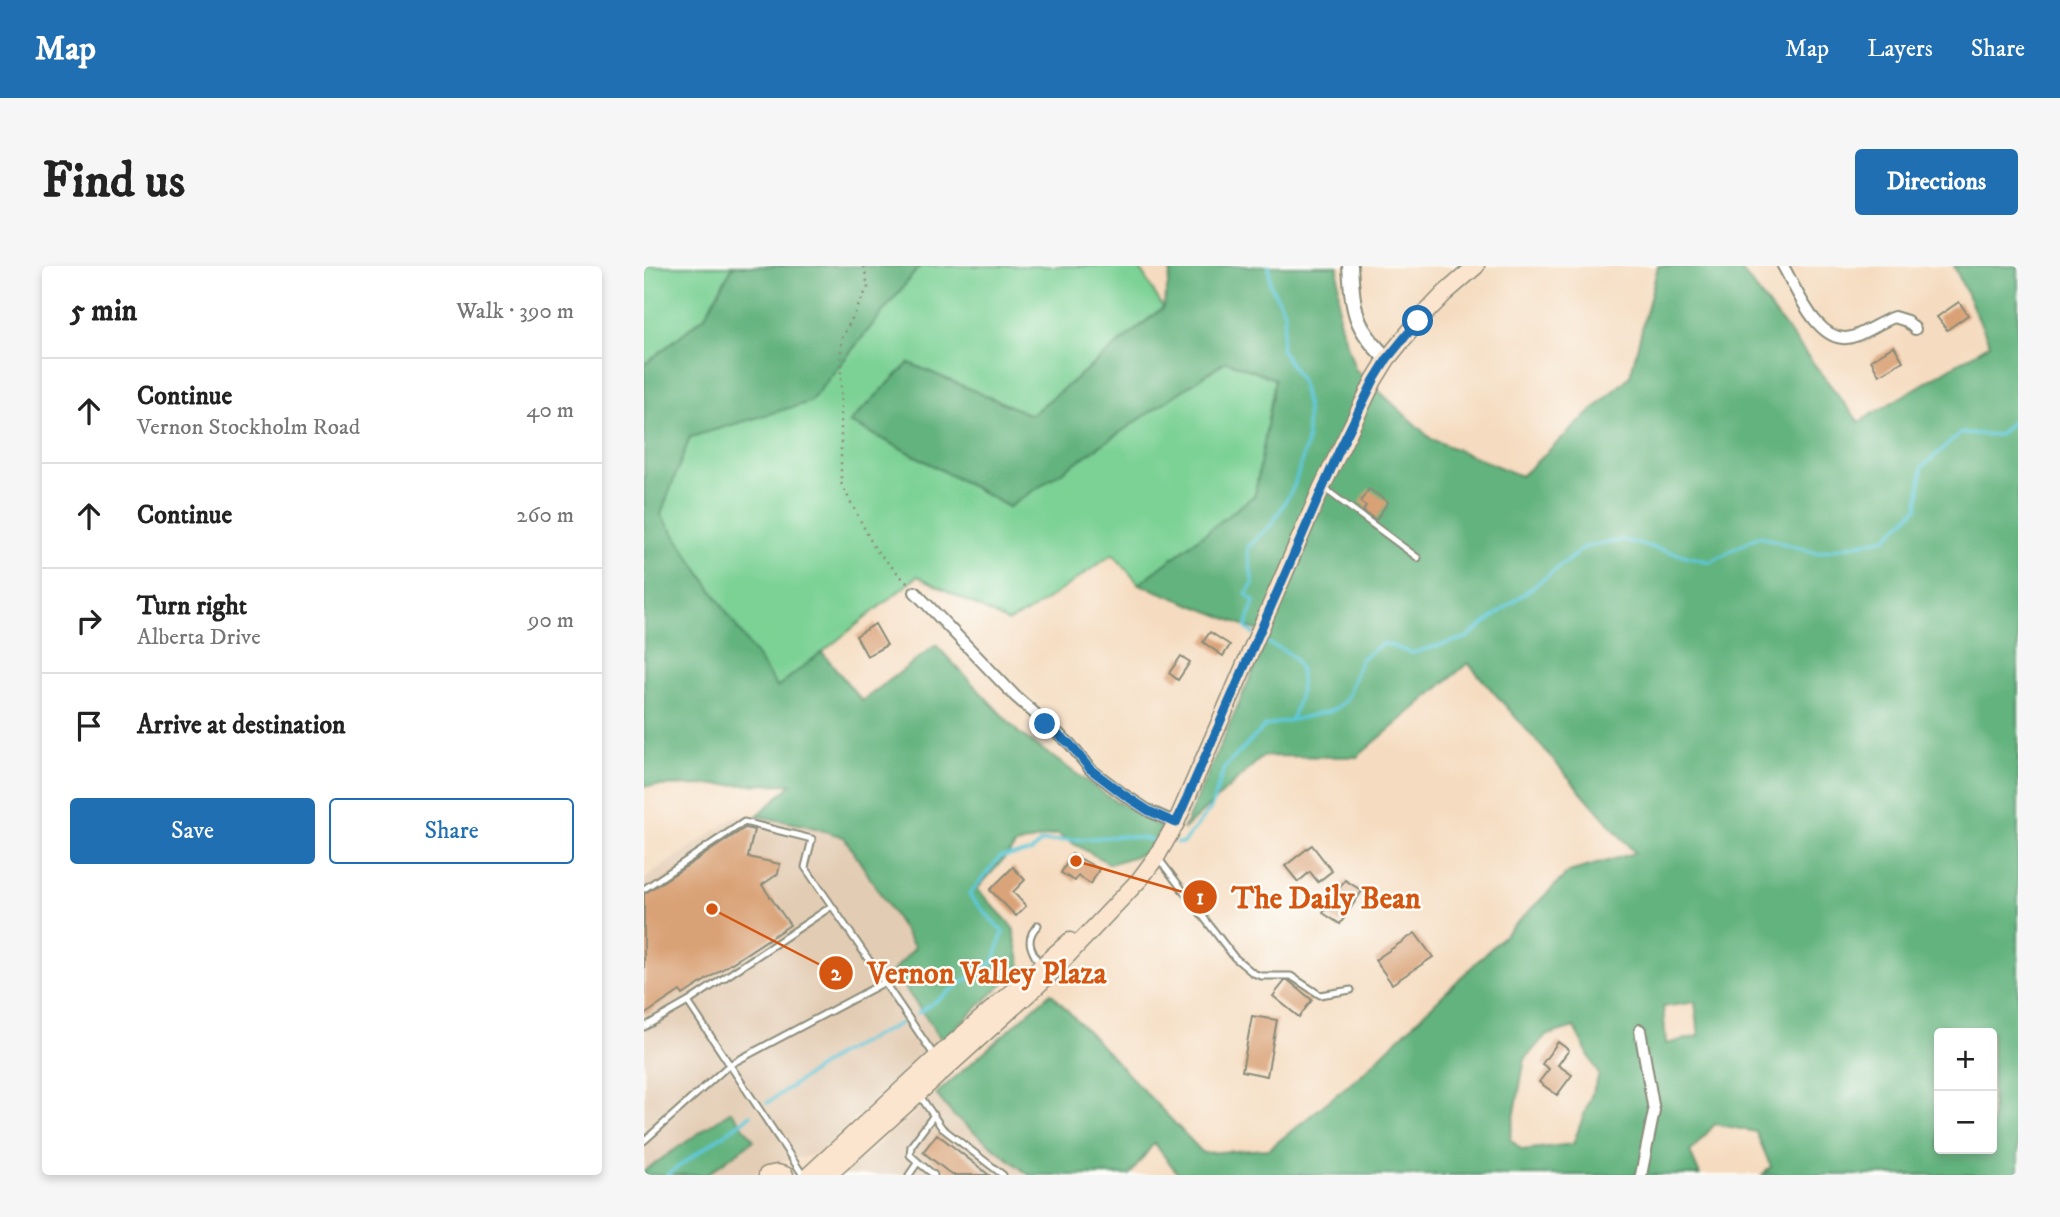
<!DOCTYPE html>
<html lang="en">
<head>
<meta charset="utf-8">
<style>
  :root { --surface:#fff; --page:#f6f6f6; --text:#222; --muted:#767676; --line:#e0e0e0; --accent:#1f6fb2 }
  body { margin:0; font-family:"IM FELL DW Pica",serif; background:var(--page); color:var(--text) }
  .controls { position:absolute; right:21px; bottom:21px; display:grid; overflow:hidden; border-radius:7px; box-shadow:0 4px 10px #0003 }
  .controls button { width:63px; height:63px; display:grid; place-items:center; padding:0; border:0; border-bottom:2px solid var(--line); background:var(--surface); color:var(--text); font:35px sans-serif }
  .stop { position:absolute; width:21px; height:21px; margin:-16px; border:5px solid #1f6fb2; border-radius:50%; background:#fff }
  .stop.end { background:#1f6fb2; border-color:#fff; box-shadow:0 2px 7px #0008 }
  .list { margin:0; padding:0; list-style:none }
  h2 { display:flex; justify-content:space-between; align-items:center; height:91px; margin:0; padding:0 28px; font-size:30px }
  h2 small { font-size:23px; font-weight:400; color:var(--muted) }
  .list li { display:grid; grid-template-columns:46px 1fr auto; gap:21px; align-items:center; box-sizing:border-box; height:105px; padding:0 28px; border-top:2px solid var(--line) }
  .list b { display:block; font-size:26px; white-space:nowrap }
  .list p { margin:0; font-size:23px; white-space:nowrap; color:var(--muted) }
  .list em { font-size:23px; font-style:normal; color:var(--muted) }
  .actions { display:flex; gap:14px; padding:21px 28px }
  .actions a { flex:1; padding:16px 0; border:2px solid var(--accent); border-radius:7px; text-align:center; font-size:24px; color:var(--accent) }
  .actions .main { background:var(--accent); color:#fff }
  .icon { flex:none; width:38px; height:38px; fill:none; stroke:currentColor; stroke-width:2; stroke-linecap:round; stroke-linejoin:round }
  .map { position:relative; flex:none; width:1374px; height:909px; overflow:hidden; border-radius:7px }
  header { display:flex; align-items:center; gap:42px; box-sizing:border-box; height:98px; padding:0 35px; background:var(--accent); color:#fff }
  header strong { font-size:33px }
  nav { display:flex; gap:38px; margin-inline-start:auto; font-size:24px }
  .intro { display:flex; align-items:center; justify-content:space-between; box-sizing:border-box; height:168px; padding:0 42px }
  h1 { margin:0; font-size:49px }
  .button { padding:18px 32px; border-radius:7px; background:var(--accent); color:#fff; font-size:24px; font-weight:700 }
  main { display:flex; gap:42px; padding:0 42px }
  aside { flex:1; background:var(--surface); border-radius:7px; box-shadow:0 4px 10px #0003 }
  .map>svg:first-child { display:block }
</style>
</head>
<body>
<header>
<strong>Map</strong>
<nav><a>Map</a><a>Layers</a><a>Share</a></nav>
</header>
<div class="intro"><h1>Find us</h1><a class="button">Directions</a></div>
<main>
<aside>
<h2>5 min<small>Walk · 390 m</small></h2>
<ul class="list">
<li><svg class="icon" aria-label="ahead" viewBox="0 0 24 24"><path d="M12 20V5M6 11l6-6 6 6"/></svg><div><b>Continue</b><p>Vernon Stockholm Road</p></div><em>40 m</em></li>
<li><svg class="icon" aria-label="ahead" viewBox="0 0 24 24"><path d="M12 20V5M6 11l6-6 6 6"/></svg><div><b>Continue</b></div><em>260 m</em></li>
<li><svg class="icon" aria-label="right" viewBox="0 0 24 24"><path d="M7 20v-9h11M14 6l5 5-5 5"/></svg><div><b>Turn right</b><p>Alberta Drive</p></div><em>90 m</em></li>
<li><svg class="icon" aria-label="arrive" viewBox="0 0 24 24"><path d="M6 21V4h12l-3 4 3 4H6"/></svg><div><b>Arrive at destination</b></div></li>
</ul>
<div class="actions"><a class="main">Save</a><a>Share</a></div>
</aside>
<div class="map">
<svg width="1374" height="909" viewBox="0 0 1374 909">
  <rect width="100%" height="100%" fill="#fdfcf7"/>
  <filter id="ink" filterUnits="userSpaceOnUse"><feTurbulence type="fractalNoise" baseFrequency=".0143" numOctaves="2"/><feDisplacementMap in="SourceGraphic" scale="14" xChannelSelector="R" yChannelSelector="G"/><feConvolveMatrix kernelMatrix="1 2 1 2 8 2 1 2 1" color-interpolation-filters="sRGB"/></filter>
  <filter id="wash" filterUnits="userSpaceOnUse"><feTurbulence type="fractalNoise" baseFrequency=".00686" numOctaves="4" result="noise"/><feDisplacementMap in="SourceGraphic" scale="28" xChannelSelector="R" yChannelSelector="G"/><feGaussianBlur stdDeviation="1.57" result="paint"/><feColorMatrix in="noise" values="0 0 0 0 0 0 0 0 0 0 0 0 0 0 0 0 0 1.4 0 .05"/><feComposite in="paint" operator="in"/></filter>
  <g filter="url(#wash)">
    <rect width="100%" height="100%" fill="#f5dbbf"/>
    <path fill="#e3ccb4" d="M113 550 164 560 200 571 271 683 249 705 298 774 173 888 126 898 116 902 110 909H62L110 874 0 905V613L91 551Z
      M292 828 309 849 385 909H199Z"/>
    <path fill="#7bd195" stroke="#4d8764" stroke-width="2" d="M0 0H89L61 50 0 99Z
      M276 0H494L519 41 387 149 265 97 206 157 270 189 365 241 582 95 631 113 611 229 495 318 469 288 385 346 364 356 274 310 133 422 16 248 46 171 166 136Z"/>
    <path fill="#64b37e" stroke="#427859" stroke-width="2" fill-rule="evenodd" d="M89 0H276L166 136 46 171 17 248 133 421 178 386 218 435 292 379 375 467 465 531 518 562 501 587 466 598 412 568 372 579 333 623 369 661 377 701 298 774 249 705 271 682 200 571 164 560 113 550 148 518 0 520V99L61 50Z
      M528 0H694L695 54 711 103 787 173 877 210 986 110 1014 0H1094L1215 156 1346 78 1310 0H1374V909H1118L1127 901 1112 866 1071 858 1046 886 1056 909H535L510 877 486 909H385L309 849 292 828 407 727 559 887 625 883 718 808 925 606 991 587 824 397 713 491 619 490 539 564 625 369 495 318 611 229 631 113 582 95 365 241 270 189 206 156 265 97 387 149 519 42ZM1051 736 1055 770 1022 778 1019 741ZM930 761 955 809 929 878 878 884 866 873 881 793 901 770ZM1295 767H1348V883H1295Z
      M87 845 110 874 62 909H0V905Z"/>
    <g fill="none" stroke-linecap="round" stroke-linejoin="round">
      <path stroke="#5dc7d8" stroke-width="3.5" d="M609 368 602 362 610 335 602 328 609 318 603 282 629 257 650 220 663 177V142L657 115 637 83 641 47 626 18 625 0
        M618 374C627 380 641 383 648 390 664 407 655 436 647 454
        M533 577H539L567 542 580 502 621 460 688 445 702 434 717 393 739 377 768 387 822 372 941 281 979 274 1066 296 1115 270 1172 287 1242 272 1274 241 1278 201 1317 167 1355 169 1374 150
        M274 747 350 695 359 666 325 629 356 591 387 586 397 576 479 570 510 574
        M123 837 193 789 257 757
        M23 909 107 849"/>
    </g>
    <g id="blocks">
      <path fill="#d9a176" d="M1315 36 1324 49 1303 64 1293 51Z
        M1250 80 1259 95 1235 109 1227 94Z
        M725 223 744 236 732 254 719 245 722 240 716 236Z
        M231 358 243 379 223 390 212 370Z
        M566 366 586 379 579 390 559 376Z
        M537 390 546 396 534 414 525 407Z
        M101 562 110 564 104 591 136 598 134 608 118 619 146 659 39 729 36 725 0 749V628Z
        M668 579 688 605 674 616 666 606 654 616 641 600Z
        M428 588 455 603 447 618 434 610 431 615 417 607Z
        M369 601 381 614 369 626 382 640 372 650 346 624Z
        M701 614 718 625 696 658 679 647Z
        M771 667 789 691 748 718 731 694Z
        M641 715H645L668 734 655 751 629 730Z
        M608 750 633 754 623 810 598 805Z
        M914 776 925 784 914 799 928 809 913 829 895 816 905 803 898 798Z
        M293 868 345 909H308L279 886Z"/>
    </g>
  </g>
  <g filter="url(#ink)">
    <use href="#blocks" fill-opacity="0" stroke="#8a8c7a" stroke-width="2"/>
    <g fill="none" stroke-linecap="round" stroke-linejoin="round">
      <g stroke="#8a8c7a" stroke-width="9">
        <path id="service" d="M681 223 774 292
          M515 593 590 691 609 707 617 710H647L676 729 707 724
          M0 623 100 556 168 573 161 601 188 640
          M394 659C380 673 387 684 396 699
          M44 736 159 909
          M0 761 44 736 188 640 290 789
          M276 830 298 862 359 909
          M0 875 85 799 241 716
          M274 896 290 909
          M265 909 274 896 266 889 267 880 290 849"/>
      </g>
      <g stroke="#8a8c7a" stroke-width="14">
        <path id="minor" d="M1139 0C1153 24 1176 84 1211 70 1224 65 1237 56 1250 51L1263 55 1271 63
          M271 326 371 430 426 478 446 503 479 528 505 545 532 557
          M996 764 1010 845 997 909"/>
      </g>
      <g stroke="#8a8c7a" stroke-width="18">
        <path id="tertiary" d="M706 0C709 45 710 61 743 93"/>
      </g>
      <g stroke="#8a8c7a" stroke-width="19">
        <path id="secondary" d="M123 909 133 907 141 909
          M165 909 292 792 426 675
          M184 909 405 709 496 613 513 590 532 557 678 221 730 114 743 93 774 55 801 27 832 0"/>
      </g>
      <path stroke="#8a8c7a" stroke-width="2.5" stroke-dasharray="2 5" stroke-linecap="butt" d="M220 0 224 21 197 74V217L231 283 264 318"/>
      <use href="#service" stroke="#fff" stroke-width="5"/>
      <use href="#minor" stroke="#fff" stroke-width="10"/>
      <use href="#tertiary" stroke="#fff" stroke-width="14"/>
      <use href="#secondary" stroke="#fce5cf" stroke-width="16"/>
    </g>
  </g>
  <g fill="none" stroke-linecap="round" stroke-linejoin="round" filter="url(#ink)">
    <path stroke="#1f6fb2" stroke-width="9" d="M401 458 426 478 446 503 479 528 505 545 532 557 695 185 730 114 743 93 774 55"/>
  </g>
  <path fill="none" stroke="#d45610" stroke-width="2.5" d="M432 595L556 631M68 643L192 707"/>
  <g fill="#d45610" stroke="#fdfcf7" stroke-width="2.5">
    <circle cx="432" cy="595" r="7"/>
    <circle cx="68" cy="643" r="7"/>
    <circle cx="556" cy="631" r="18"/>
    <circle cx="192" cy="707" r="18"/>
  </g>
  <g font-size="21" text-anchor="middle" font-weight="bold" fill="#fff">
    <text x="556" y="638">1</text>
    <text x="192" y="714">2</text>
  </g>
  <g font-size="30" text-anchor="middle" font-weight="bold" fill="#d45610" stroke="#fdfcf7" stroke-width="5" stroke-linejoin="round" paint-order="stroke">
    <text x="682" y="642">The Daily Bean</text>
    <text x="343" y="717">Vernon Valley Plaza</text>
  </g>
</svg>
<div class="controls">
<button>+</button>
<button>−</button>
</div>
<div class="stop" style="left:774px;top:55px"></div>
<div class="stop end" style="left:401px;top:458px"></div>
</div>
</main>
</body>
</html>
